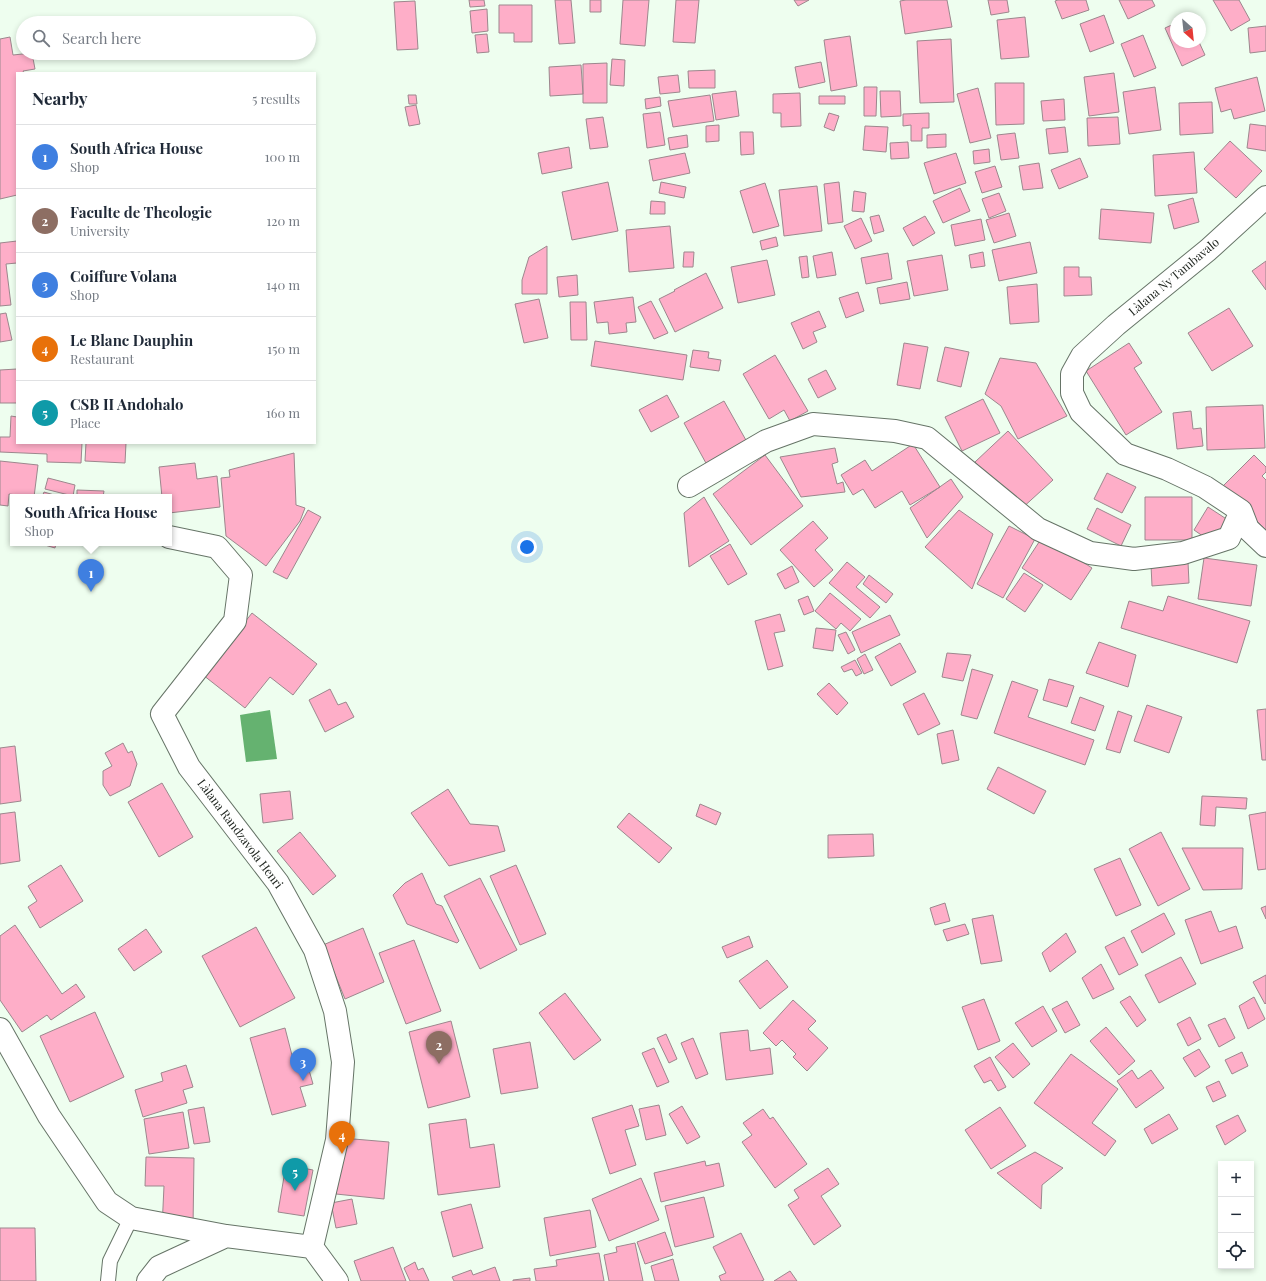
<!DOCTYPE html>
<html lang="en">
<head>
<meta charset="utf-8">
<style>
  :root { --surface:#fff; --page:#f6f6f7; --text:#1f2937; --muted:#747a83; --line:#e0e1e3; --accent:#0f766e }
  body { margin:0; font-family:"Playfair Display",serif; background:var(--page); color:var(--text) }
  .controls { position:absolute; right:12px; bottom:12px; display:grid; overflow:hidden; border-radius:0px; box-shadow:0 2px 6px #0003 }
  .controls button { width:36px; height:36px; display:grid; place-items:center; padding:0; border:0; border-bottom:1px solid var(--line); background:var(--surface); color:var(--text); font:20px sans-serif }
  .compass { position:absolute; left:1170px; top:12px; width:36px; height:36px; border-radius:50%; background:var(--surface); box-shadow:0 2px 6px #0003; rotate:153deg }
  .you { position:absolute; left:527px; top:547px; width:14px; height:14px; margin:-10px; border:3px solid #fff; border-radius:50%; background:#1a73e8; box-shadow:0 0 0 6px #1a73e833 }
  .badge { display:grid; place-items:center; width:26px; height:26px; border-radius:50%; background:var(--accent); color:#fff; font-size:13px; font-weight:700 }
  .pin { position:absolute; translate:-50% -33px; filter:drop-shadow(0 1px 2px #0008) }
  .pin::after { content:''; position:absolute; top:21px; width:14px; height:12px; background:inherit; clip-path:polygon(0 0,100% 0,50% 100%) }
  .popup { position:absolute; left:10px; top:494px; width:162px; height:52px; box-sizing:border-box; display:grid; place-content:center; border-radius:0px; background:var(--surface); filter:drop-shadow(0 1px 3px #0005); font-size:13px; white-space:nowrap; color:var(--muted) }
  .popup b { font-size:15px; color:var(--text) }
  .popup::after { content:''; position:absolute; left:50%; top:100%; margin-left:-8px; border:8px solid transparent; border-top-color:var(--surface) }
  .list { margin:0; padding:0; list-style:none }
  h2 { display:flex; justify-content:space-between; align-items:center; height:52px; margin:0; padding:0 16px; font-size:17px }
  h2 small { font-size:13px; font-weight:400; color:var(--muted) }
  .list li { display:grid; grid-template-columns:26px 1fr auto; gap:12px; align-items:center; box-sizing:border-box; height:64px; padding:0 16px; border-top:1px solid var(--line) }
  .list b { display:block; font-size:15px; white-space:nowrap }
  .list p { margin:0; font-size:13px; white-space:nowrap; color:var(--muted) }
  .list em { font-size:13px; font-style:normal; color:var(--muted) }
  .icon { flex:none; width:22px; height:22px; fill:none; stroke:currentColor; stroke-width:2; stroke-linecap:round; stroke-linejoin:round }
  .map { position:relative; flex:none; width:1266px; height:1281px; overflow:hidden }
  .search { position:absolute; background:var(--surface); box-shadow:0 2px 6px #0003; left:16px; top:16px; width:300px; height:44px; display:flex; align-items:center; gap:10px; box-sizing:border-box; padding:0 14px; border-radius:22px; color:var(--muted); font-size:15px }
  .panel { position:absolute; background:var(--surface); box-shadow:0 2px 6px #0003; left:16px; top:72px; width:300px; height:372px; border-radius:0px }
  .map>svg:first-child { display:block }
</style>
</head>
<body>
<div class="map">
<svg width="1266" height="1281" viewBox="0 0 1266 1281">
  <rect width="100%" height="100%" fill="#eefeef"/>
  <path fill="#65b270" d="M270 710 277 759 246 762 240 715Z"/>
  <path fill="#feaec8" stroke="#9c878d" d="M469 0H484L485 6 470 7Z
    M555 0H571L575 43 559 44Z
    M590 0H601V12H590Z
    M623 0H649L645 46 620 44Z
    M676 0H699L695 43 673 42Z
    M794 0H809L798 6Z
    M906 0H947L952 27 905 34 900 1Z
    M988 0H1007L1009 12 991 15Z
    M1058 0H1086L1089 10 1062 19 1055 1Z
    M1119 0H1152L1155 6 1128 19Z
    M1213 0H1239L1250 20 1231 31Z
    M415 1 418 49 397 50 394 2Z
    M499 5H532V42H514V33H499Z
    M487 9 488 31 472 33 470 11Z
    M1104 15 1114 43 1090 52 1080 24Z
    M1025 17 1029 57 1001 59 997 20Z
    M1200 21 1205 32 1200 34Z
    M1176 23V42H1199L1205 55 1182 66 1165 28Z
    M1266 26V51L1250 53 1248 28Z
    M487 34 489 52 477 53 475 35Z
    M1143 35 1156 68 1134 77 1121 44Z
    M850 36 857 86 831 91 824 40Z
    M10 37 13 55 32 53 35 69 23 71 24 73H17V195L0 199V39Z
    M951 39 954 102 920 103 917 41Z
    M612 59 625 60 624 86 610 85Z
    M821 62 825 82 799 88 795 67Z
    M607 63V103H583V64Z
    M581 65 583 94 550 96 549 67Z
    M715 70V88H689L688 71Z
    M1114 73 1119 112 1089 116 1084 77Z
    M678 75 680 92 660 94 658 77Z
    M1257 77 1265 111 1234 119 1231 109 1221 112 1215 88Z
    M995 83H1024V124L996 125Z
    M864 87H877L876 116H864Z
    M1155 87 1161 130 1129 134 1123 92Z
    M978 88 991 138 970 143 957 94Z
    M736 91 739 116 716 120 712 94Z
    M880 91H900L901 116 881 117Z
    M800 93 801 126 781 127V113H773V94Z
    M408 95H416L417 104H409Z
    M710 95 714 121 673 127 668 101Z
    M819 96H845V104H819Z
    M660 97 661 106 646 109 645 99Z
    M1064 99 1065 120 1043 121 1041 101Z
    M1212 102 1213 133 1180 135 1179 103Z
    M416 105 420 124 409 126 405 107Z
    M660 112 665 145 647 148 643 114Z
    M829 113 839 116 834 131 824 127Z
    M929 113V128H922V141H911V125L903 126V114Z
    M603 117 608 147 590 149 586 119Z
    M1118 117 1120 144 1088 146 1087 118Z
    M1250 124 1266 126V151L1247 148Z
    M719 125V141L706 142V126Z
    M865 126 888 127 886 152 863 150Z
    M1065 127 1068 152 1049 154 1046 129Z
    M740 132H753L754 154 741 155Z
    M1015 133 1019 158 1001 160 997 135Z
    M946 134V147L927 148V135Z
    M687 135 688 147 670 150 668 138Z
    M1230 141 1262 171 1236 198 1204 169Z
    M908 142 909 158 891 159 890 143Z
    M569 147 572 168 542 174 538 153Z
    M989 149 990 162 974 164 973 151Z
    M1194 152 1197 193 1155 196 1153 155Z
    M685 153 690 173 653 181 649 160Z
    M956 153 966 183 934 194 924 163Z
    M1080 158 1088 177 1059 189 1051 170Z
    M1039 163 1043 188 1023 190 1019 166Z
    M995 166 1002 187 982 193 975 172Z
    M608 182 618 231 572 240 562 192Z
    M661 182 686 187 684 198 659 193Z
    M839 182 843 222 828 224 824 184Z
    M765 183 779 226 753 233 740 191Z
    M817 186 822 231 784 236 779 190Z
    M960 188 970 211 943 223 933 201Z
    M854 191 866 193 864 212 852 211Z
    M999 193 1006 211 989 218 982 199Z
    M1193 198 1199 222 1174 229 1168 205Z
    M651 201 665 202V214H650Z
    M1101 209 1154 213 1151 243 1099 239Z
    M1009 213 1016 236 994 243 986 220Z
    M879 215 884 231 874 234 870 217Z
    M925 216 935 233 913 246 903 228Z
    M861 218 872 241 855 249 844 226Z
    M981 219 985 240 955 246 951 225Z
    M670 226 674 268 629 272 626 230Z
    M776 237 778 246 762 250 760 241Z
    M17 241V263L6 264 11 305 0 306V243Z
    M1030 242 1037 273 999 281 992 250Z
    M547 246V294H522V280L529 257Z
    M684 252H694L693 267H683Z
    M832 252 836 275 817 278 813 256Z
    M983 252 985 266 971 268 969 255Z
    M888 253 892 279 866 284 861 258Z
    M942 255 948 290 914 296 907 261Z
    M807 256 809 277 802 278 799 257Z
    M767 260 775 295 738 303 731 267Z
    M1266 261V290L1252 271Z
    M1064 267H1079V277H1091L1092 295 1064 296Z
    M706 273 723 308 675 332 659 299 675 291 674 290Z
    M577 275 578 295 559 297 557 277Z
    M907 282 910 299 880 304 877 288Z
    M1037 284 1039 322 1010 324 1007 287Z
    M858 292 864 311 846 318 839 298Z
    M633 297 636 322 626 323 627 332 609 334 608 322 597 323 594 302Z
    M539 299 548 338 524 343 515 304Z
    M651 301 668 333 654 339 638 307Z
    M570 302H586L587 340H571Z
    M1229 308 1253 346 1212 371 1188 333Z
    M819 311 826 327 813 332 817 342 803 349 791 323Z
    M6 313 12 340 0 342V314Z
    M595 341 687 355 683 380 591 366Z
    M904 343 928 347 920 389 897 385Z
    M1129 343 1142 363 1134 368 1162 412 1126 435 1086 371Z
    M945 347 969 352 961 387 937 381Z
    M693 350 709 352 708 358 721 360 719 371 690 367Z
    M775 355 808 411 790 421 784 410 769 419 743 374Z
    M1000 358 1036 363 1067 416 1018 439 1001 406 985 394Z
    M17 369V403H0V370Z
    M826 370 836 389 818 398 808 379Z
    M667 395 679 417 651 432 639 410Z
    M983 399 1000 433 962 451 945 417Z
    M724 401 747 442 707 465 684 423Z
    M1263 405 1265 448 1207 450 1206 407Z
    M1191 411 1193 429 1201 428 1203 446 1177 449 1173 413Z
    M11 416 17 417V443H82L81 463 47 462V454L0 452V437H10Z
    M1008 431 1053 480 1020 510 975 462Z
    M86 443H126L125 463 85 461Z
    M913 444 940 487 910 505 902 491 875 508 863 489 853 495 841 475 865 460 872 471Z
    M835 448 838 462 832 464 837 484 843 482 845 492 801 497 780 457Z
    M294 453 296 505 305 508 300 521 266 566 226 536 221 478 230 477 229 470Z
    M765 455 803 506 751 545 713 494Z
    M1254 455 1266 467V472L1262 476 1266 480V530L1222 487Z
    M0 461 38 465 34 497 9 494 8 506 0 505Z
    M195 463 197 479 217 476 220 507 169 513V497H162L159 467Z
    M1107 473 1136 487 1122 513 1094 499Z
    M48 478 75 485 73 496 45 489Z
    M951 479 963 497 927 538 910 508Z
    M77 490 104 491 103 497H77Z
    M44 492 61 497H42Z
    M704 497 729 541 689 567 684 513Z
    M1145 497H1192V540H1145Z
    M1208 507 1228 520 1213 543 1194 530Z
    M1097 508 1131 525 1121 546 1087 529Z
    M308 510 321 517 287 579 273 572Z
    M959 510 993 534 972 589 925 547Z
    M813 521 828 538 815 550 833 570 814 587 780 550Z
    M1009 526 1035 539 1003 598 977 584Z
    M1043 536 1092 568 1071 600 1022 568Z
    M38 543H56L55 548Z
    M730 544 747 574 728 585 710 556Z
    M1204 558 1257 565 1251 606 1198 599Z
    M847 562 865 577 856 587 880 607 870 618 829 583Z
    M1188 562 1189 583 1152 586 1151 565Z
    M792 566 799 582 785 589 777 574Z
    M1024 573 1043 585 1025 612 1006 599Z
    M869 575 893 594 886 603 863 584Z
    M830 593 861 619 850 631 841 623 836 629 815 611Z
    M808 596 814 611 804 615 798 600Z
    M1168 596 1250 621 1237 663 1121 628 1129 601 1163 611Z
    M252 613 317 664 293 695 270 677 245 708 203 675Z
    M780 614 785 631 774 633 783 666 768 670 755 621Z
    M890 615 900 635 861 653 852 632Z
    M816 628 836 630 833 651 813 648Z
    M846 632 855 650 848 654 838 635Z
    M1099 642 1136 655 1128 687 1086 673Z
    M900 643 916 672 891 686 875 657Z
    M947 653 971 655 963 681 942 677Z
    M865 654 873 670 864 674 857 659Z
    M855 660 862 673 856 676 852 669 844 672 841 667Z
    M972 669 993 675 977 719 961 715Z
    M1049 679 1074 686 1067 707 1043 700Z
    M1012 681 1038 690 1028 717 1094 740 1085 765 994 733Z
    M829 683 848 703 837 715 817 694Z
    M330 689 338 705 346 702 354 717 325 732 309 700Z
    M924 693 940 724 918 735 903 704Z
    M1080 697 1104 706 1095 731 1071 723Z
    M1147 705 1182 717 1169 753 1134 741Z
    M1266 709V760H1262L1257 710Z
    M1118 711 1132 716 1120 753 1106 749Z
    M953 730 959 760 942 764 937 734Z
    M123 743 128 753 132 751 137 764 130 786 110 796 103 785V771L112 766 105 753Z
    M15 746 21 801 0 804V748Z
    M998 767 1046 791 1034 814 987 789Z
    M162 783 193 837 159 857 128 802Z
    M448 789 470 824 498 826 505 851 449 866 411 813Z
    M290 791 293 819 263 823 260 794Z
    M1202 796 1247 798 1246 809 1216 807 1215 826 1200 825Z
    M700 804 721 813 716 825 696 816Z
    M15 812 20 861 0 864V814Z
    M1266 812V869L1258 870 1249 815Z
    M629 813 672 848 659 863 617 827Z
    M300 832 336 876 313 895 277 851Z
    M1161 832 1190 889 1158 906 1129 849Z
    M873 834 874 856 828 858V835Z
    M1182 848H1243L1242 889 1203 890Z
    M1120 858 1141 905 1116 916 1094 869Z
    M61 865 83 901 40 928 28 907 37 901 28 886Z
    M516 865 546 934 520 945 490 876Z
    M422 873 436 904 442 906 459 941 457 943 407 924 393 895 405 883Z
    M480 878 517 950 480 969 444 896Z
    M945 903 950 921 935 925 930 908Z
    M1266 906V919L1261 908Z
    M1211 911 1219 932 1236 926 1243 948 1201 964 1185 920Z
    M1164 913 1175 934 1142 953 1131 931Z
    M993 915 1002 961 981 964 972 919Z
    M965 924 969 934 947 941 943 930Z
    M15 925 62 994 76 984 85 997 51 1020 47 1015 22 1032 0 1000V936Z
    M256 927 295 998 240 1027 202 956Z
    M363 928 384 982 345 999 323 945Z
    M146 929 162 952 134 971 118 949Z
    M1066 933 1076 952 1050 972 1042 953Z
    M749 936 753 947 727 958 722 947Z
    M1124 937 1138 965 1119 975 1105 947Z
    M414 940 441 1011 406 1024 379 953Z
    M1181 957 1196 984 1159 1003 1145 975Z
    M767 960 788 987 760 1009 739 981Z
    M1101 964 1114 989 1093 999 1082 978Z
    M1266 975V1003L1265 1004 1253 982Z
    M565 993 601 1040 574 1060 539 1013Z
    M1130 996 1146 1020 1137 1027 1120 1002Z
    M1254 997 1265 1019 1248 1029 1239 1006Z
    M984 999 1000 1041 978 1050 962 1007Z
    M793 1000 816 1021 808 1029 828 1048 807 1071 793 1057 796 1054 782 1040 776 1046 763 1033Z
    M1067 1001 1080 1025 1065 1033 1052 1009Z
    M1043 1006 1057 1031 1032 1047 1015 1023Z
    M95 1012 124 1077 70 1102 40 1036Z
    M1190 1017 1201 1039 1188 1046 1177 1024Z
    M1225 1018 1235 1038 1219 1047 1208 1025Z
    M451 1021 470 1097 428 1108 409 1032Z
    M1106 1027 1135 1061 1119 1075 1090 1041Z
    M285 1028 295 1067 307 1063 313 1084 300 1087 306 1106 272 1115 250 1038Z
    M748 1030 750 1051 770 1048 773 1074 726 1080 720 1033Z
    M666 1034 677 1059 669 1063 657 1038Z
    M693 1038 708 1074 696 1079 681 1043Z
    M530 1042 538 1088 501 1094 493 1049Z
    M1013 1043 1030 1064 1013 1078 995 1057Z
    M654 1048 669 1082 657 1087 642 1053Z
    M1199 1049 1210 1067 1195 1077 1183 1058Z
    M1242 1052 1248 1066 1232 1074 1225 1060Z
    M1071 1054 1118 1089 1092 1123 1116 1141 1105 1156 1034 1103Z
    M990 1057 1006 1087 998 1091 991 1080 984 1083 974 1066Z
    M186 1065 193 1087 183 1090 187 1103 143 1117 135 1090 163 1081 161 1073Z
    M1132 1070 1138 1079 1151 1070 1164 1088 1136 1108 1117 1081Z
    M1219 1081 1226 1096 1213 1102 1206 1087Z
    M632 1105 639 1126 625 1130 636 1165 610 1174 592 1118Z
    M659 1105 666 1135 646 1140 639 1109Z
    M682 1106 700 1137 687 1144 669 1114Z
    M204 1107 210 1142 194 1144 188 1110Z
    M1000 1107 1026 1146 991 1169 965 1130Z
    M763 1109 770 1119 773 1117 807 1164 775 1188 742 1142 752 1135 743 1123Z
    M183 1112 189 1148 149 1154 144 1119Z
    M1169 1114 1178 1129 1152 1144 1144 1129Z
    M1238 1115 1246 1131 1225 1145 1216 1126Z
    M466 1119 470 1148 494 1144 500 1187 438 1195 429 1124Z
    M342 1138 389 1142 384 1199 336 1194Z
    M1035 1152 1063 1168 1042 1185 1041 1209 997 1173Z
    M146 1157 194 1158 193 1228H162L164 1186H145Z
    M705 1161 706 1166 719 1163 724 1186 661 1202 654 1173Z
    M286 1165 313 1170 304 1216 278 1212Z
    M828 1168 839 1184 821 1196 841 1226 814 1245 788 1205 799 1198 794 1190Z
    M641 1178 659 1220 609 1241 592 1199Z
    M704 1197 714 1237 675 1247 665 1206Z
    M352 1199 357 1224 336 1228 331 1203Z
    M471 1204 483 1248 453 1257 441 1212Z
    M590 1210 596 1247 550 1256 544 1218Z
    M0 1228H35L36 1281H0Z
    M665 1232 673 1255 645 1264 637 1242Z
    M741 1233 764 1280 761 1281H721L719 1276 726 1273 713 1247Z
    M635 1243 643 1281H609L604 1255 617 1252 616 1247Z
    M393 1247 406 1281H361L354 1261Z
    M599 1253 604 1281H536L534 1269 557 1266 556 1260Z
    M673 1259 679 1281H655L651 1266Z
    M415 1262 418 1270 423 1268 429 1281H410L404 1268Z
    M495 1267 500 1281H454L452 1277 471 1270 473 1275Z
    M790 1271 797 1281H774Z
    M530 1278V1281H513V1280Z"/>
  <g fill="none" stroke-linecap="round" stroke-linejoin="round">
    <g stroke="#667467" stroke-width="16">
      <path id="lane" d="M108 1281 110 1261 131 1218"/>
    </g>
    <g stroke="#667467" stroke-width="24">
      <path id="street" d="M1266 197 1208 250 1116 325 1082 356 1072 374V393L1081 412 1125 454 1167 469 1205 487 1241 511 1248 529 1266 546
        M689 486 766 441 813 424 895 431 927 438 1038 529 1090 553 1134 559 1183 553 1229 538 1241 511
        M169 537 217 547 241 575 235 621 162 714 189 767 278 883 315 950 335 1011 343 1062 337 1140 312 1247
        M0 1029 49 1116 107 1202 131 1218 226 1236 312 1247
        M312 1247 337 1281
        M148 1281 159 1267 226 1236"/>
    </g>
    <use href="#lane" stroke="#fff" stroke-width="14"/>
    <use href="#street" stroke="#fff" stroke-width="22"/>
  </g>
  <g text-anchor="middle" stroke-width="3.5" stroke-linejoin="round" paint-order="stroke">
    <g font-size="12" fill="#212721" stroke="#fff">
      <text transform="translate(1174 277) rotate(-40)" y="4">Làlana Ny Tambavalo</text>
      <text transform="translate(240 834) rotate(53)" y="4">Làlana Randzavola Henri</text>
    </g>
  </g>
</svg>
<div class="controls">
<button>+</button>
<button>−</button>
<button><svg class="icon" aria-label="locate" viewBox="0 0 24 24"><circle cx="12" cy="12" r="6"/><path d="M12 2v4M12 18v4M2 12h4M18 12h4"/></svg></button>
</div>
<svg class="compass" viewBox="-18 -18 36 36"><path d="M0-13l5 13h-10z" fill="#e53935"/><path d="M0 13l5-13h-10z" fill="#747a83"/></svg>
<div class="you"></div>
<div class="pin badge" style="left:91px;top:592px;background:#3f7fe0">1</div>
<div class="popup"><b>South Africa House</b>Shop</div>
<div class="pin badge" style="left:439px;top:1064px;background:#8d6e63">2</div>
<div class="pin badge" style="left:303px;top:1081px;background:#3f7fe0">3</div>
<div class="pin badge" style="left:342px;top:1154px;background:#e8710a">4</div>
<div class="pin badge" style="left:295px;top:1191px;background:#0f9aa8">5</div>
<div class="search"><svg class="icon" aria-label="search" viewBox="0 0 24 24"><circle cx="10" cy="10" r="6"/><path d="M15 15l6 6"/></svg>Search here</div>
<section class="panel">
<h2>Nearby<small>5 results</small></h2>
<ul class="list">
<li><span class="badge" style="background:#3f7fe0">1</span><div><b>South Africa House</b><p>Shop</p></div><em>100 m</em></li>
<li><span class="badge" style="background:#8d6e63">2</span><div><b>Faculte de Theologie</b><p>University</p></div><em>120 m</em></li>
<li><span class="badge" style="background:#3f7fe0">3</span><div><b>Coiffure Volana</b><p>Shop</p></div><em>140 m</em></li>
<li><span class="badge" style="background:#e8710a">4</span><div><b>Le Blanc Dauphin</b><p>Restaurant</p></div><em>150 m</em></li>
<li><span class="badge" style="background:#0f9aa8">5</span><div><b>CSB II Andohalo</b><p>Place</p></div><em>160 m</em></li>
</ul>
</section>
</div>
</body>
</html>
